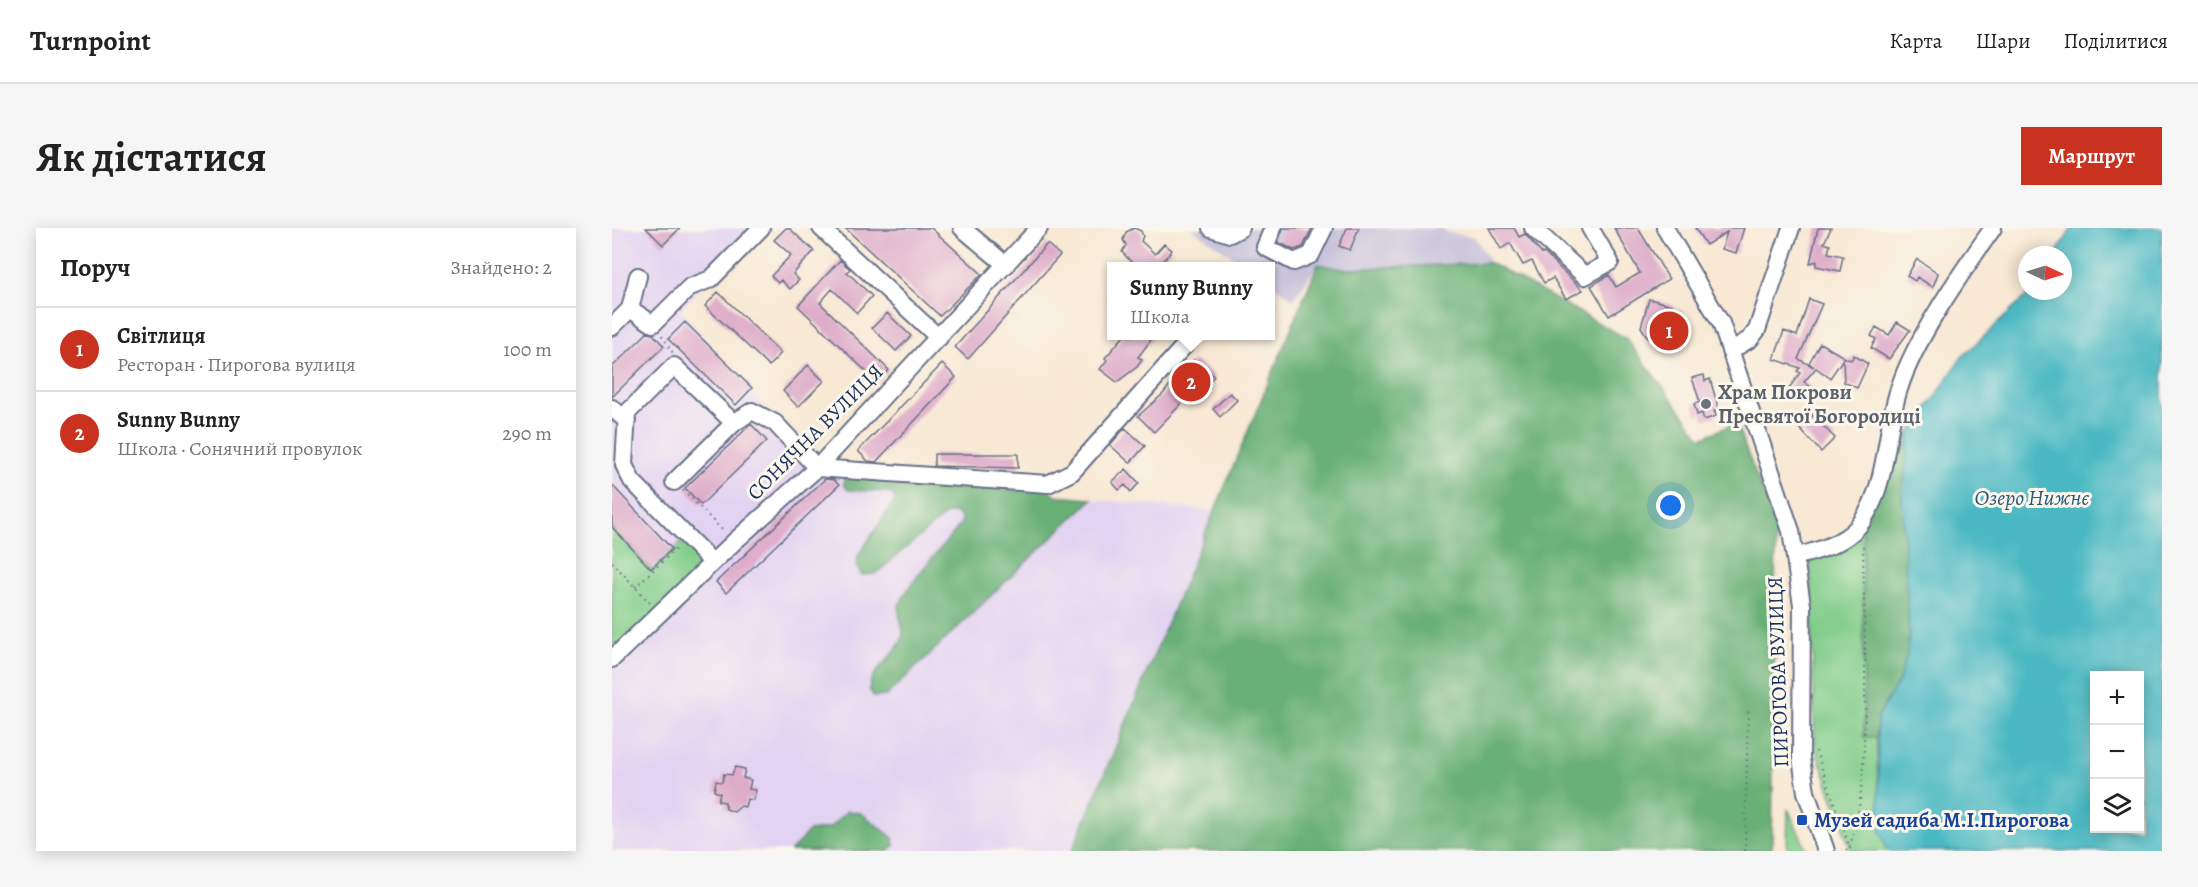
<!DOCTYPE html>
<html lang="uk">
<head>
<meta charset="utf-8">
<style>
  :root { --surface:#fff; --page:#f6f6f6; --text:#222; --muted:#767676; --line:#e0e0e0; --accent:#c8321e }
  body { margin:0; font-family:Alegreya,serif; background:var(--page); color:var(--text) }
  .controls { position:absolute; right:18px; bottom:18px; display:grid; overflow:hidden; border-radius:0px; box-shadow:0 3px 15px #0003 }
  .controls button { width:54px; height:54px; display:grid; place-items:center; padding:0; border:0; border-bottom:2px solid var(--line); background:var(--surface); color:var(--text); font:30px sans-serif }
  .compass { position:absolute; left:1406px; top:18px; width:54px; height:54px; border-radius:50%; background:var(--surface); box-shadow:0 3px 15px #0003; rotate:94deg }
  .you { position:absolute; left:1059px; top:278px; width:21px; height:21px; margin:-15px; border:4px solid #fff; border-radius:50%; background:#1a73e8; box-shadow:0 0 0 9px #1a73e833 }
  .badge { display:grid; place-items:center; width:39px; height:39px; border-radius:50%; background:var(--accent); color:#fff; font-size:20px; font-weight:700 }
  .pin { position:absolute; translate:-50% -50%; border:3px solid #fff; box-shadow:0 2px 6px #0006 }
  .popup { position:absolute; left:495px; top:34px; width:168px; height:78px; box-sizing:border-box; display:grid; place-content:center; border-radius:0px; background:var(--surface); filter:drop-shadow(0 2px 4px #0005); font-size:20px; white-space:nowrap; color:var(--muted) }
  .popup b { font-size:22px; color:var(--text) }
  .popup::after { content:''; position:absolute; left:50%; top:100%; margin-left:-12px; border:12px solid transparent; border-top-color:var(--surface) }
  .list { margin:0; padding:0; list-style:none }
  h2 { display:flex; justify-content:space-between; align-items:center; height:78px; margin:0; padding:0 24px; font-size:26px }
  h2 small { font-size:20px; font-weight:400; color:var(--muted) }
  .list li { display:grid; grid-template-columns:39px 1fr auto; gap:18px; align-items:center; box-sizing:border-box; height:84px; padding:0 24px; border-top:2px solid var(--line) }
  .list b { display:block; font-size:22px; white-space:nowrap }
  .list p { margin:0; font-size:20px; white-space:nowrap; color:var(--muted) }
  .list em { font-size:20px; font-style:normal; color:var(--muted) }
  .icon { flex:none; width:33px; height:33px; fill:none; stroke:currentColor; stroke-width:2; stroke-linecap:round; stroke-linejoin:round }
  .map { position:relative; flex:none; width:1550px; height:623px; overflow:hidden; border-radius:0px }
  header { display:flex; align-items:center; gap:36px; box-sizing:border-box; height:84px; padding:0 30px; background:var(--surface); border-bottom:2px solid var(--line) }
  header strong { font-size:28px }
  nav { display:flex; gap:33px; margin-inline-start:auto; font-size:21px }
  .intro { display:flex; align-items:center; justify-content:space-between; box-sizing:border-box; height:144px; padding:0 36px }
  h1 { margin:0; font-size:42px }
  .button { padding:15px 27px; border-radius:0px; background:var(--accent); color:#fff; font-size:21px; font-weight:700 }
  main { display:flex; gap:36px; padding:0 36px }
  aside { flex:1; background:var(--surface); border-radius:0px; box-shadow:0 3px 15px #0003 }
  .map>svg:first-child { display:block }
</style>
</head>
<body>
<header>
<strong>Turnpoint</strong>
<nav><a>Карта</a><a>Шари</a><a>Поділитися</a></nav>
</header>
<div class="intro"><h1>Як дістатися</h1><a class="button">Маршрут</a></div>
<main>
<aside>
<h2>Поруч<small>Знайдено: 2</small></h2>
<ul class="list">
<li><span class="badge">1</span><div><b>Світлиця</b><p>Ресторан · Пирогова вулиця</p></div><em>100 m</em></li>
<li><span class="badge">2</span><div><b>Sunny Bunny</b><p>Школа · Сонячний провулок</p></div><em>290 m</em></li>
</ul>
</aside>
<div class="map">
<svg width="1550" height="623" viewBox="0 0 1550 623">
  <rect width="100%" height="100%" fill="#fbf7ec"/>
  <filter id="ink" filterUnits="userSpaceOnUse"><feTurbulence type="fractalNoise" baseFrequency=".0167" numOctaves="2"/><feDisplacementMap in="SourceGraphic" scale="12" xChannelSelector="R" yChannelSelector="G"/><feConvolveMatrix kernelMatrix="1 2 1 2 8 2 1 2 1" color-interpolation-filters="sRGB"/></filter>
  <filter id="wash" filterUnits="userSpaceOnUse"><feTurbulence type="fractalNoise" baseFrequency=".008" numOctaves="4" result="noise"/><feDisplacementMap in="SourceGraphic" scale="24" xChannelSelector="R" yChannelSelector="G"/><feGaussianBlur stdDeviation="1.35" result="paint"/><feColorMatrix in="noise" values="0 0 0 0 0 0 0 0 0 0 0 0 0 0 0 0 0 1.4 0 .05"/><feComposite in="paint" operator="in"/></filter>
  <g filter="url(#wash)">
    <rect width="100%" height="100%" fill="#f8e8d4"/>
    <path fill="#e3d3f2" d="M0 0H144L68 82 205 240 429 257 444 268 604 283 460 623H0Z"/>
    <path fill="#c6c0da" d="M579 0H832L834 4 863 9 878 35 730 41 707 36 681 71 659 55 658 39 634 38Z"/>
    <path fill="#82cd8a" stroke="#4e7e74" stroke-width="1.5" d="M1251 293 1252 509H1264L1268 603 1276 623H1239L1203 519 1198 325Z
      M0 299 40 343 75 309 100 334 0 431Z
      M1176 581 1195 623H1175Z"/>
    <path fill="#69b076" stroke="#42706a" stroke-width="1.5" d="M878 35 1014 110 1089 210 1124 195 1164 299 1160 623H460L706 36 730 41Z
      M1278 202 1298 205 1290 269 1297 407C1296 422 1295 439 1287 453 1274 476 1265 480 1264 509H1252L1251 293Z
      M233 242 429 257 444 268 480 271 274 468 262 469 257 461C259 441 283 429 290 411 294 399 285 390 287 379 292 359 335 314 349 296V290L343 284 333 287 263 346 250 347 244 338 246 328 283 272V268L275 264 236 262 232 257Z
      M235 583 249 585 281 610 282 618 277 623H179L197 603 217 600Z"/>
    <path fill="#4ab8c2" stroke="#327490" stroke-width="1.5" fill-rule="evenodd" d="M1460 0H1550V623H1276L1268 603 1265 490 1287 453 1295 426 1297 407 1290 269 1298 205 1350 129 1420 63H1451V27H1443ZM1482 448H1528V600H1482Z"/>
    <g id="blocks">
      <path fill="#deacc9" d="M34 0H68L51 17Z
        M174 0H177L202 23 181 46 187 52 178 61 169 52 166 55 159 48 179 27 162 12Z
        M233 0H319L370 46 328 88Z
        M522 0 529 3 531 8 529 13 543 26 552 16 560 22 546 39H524L510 24 514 17 511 12 514 4Z
        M671 0H700L691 19 682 22 666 14Z
        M735 0H747L738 22 727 18Z
        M877 0H902L907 9 913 6 930 26 932 25 971 62 954 71 941 50 932 55 920 33 911 37 898 15 889 21Z
        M1002 0H1026L1057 51 997 88 979 58 997 47 1004 59 1028 45Z
        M1083 0H1132L1124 25 1110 21 1115 4 1094 17Z
        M1206 0H1219L1212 15 1218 17 1216 25 1231 28 1228 43 1204 38 1205 33 1198 35Z
        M435 16 448 27 356 131 343 119Z
        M1305 31 1326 45 1321 59 1305 49 1303 53 1295 48Z
        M228 32 238 41 235 44 260 68 245 85 220 61 208 75 277 142 265 154 186 78Z
        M106 64 169 125 157 138 93 78Z
        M1037 71 1060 77 1063 82 1070 83 1069 104 1064 107 1062 112 1056 111 1050 114 1036 110 1029 99Z
        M1197 71 1210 76 1186 131 1202 139 1197 135 1208 115 1235 131 1239 132 1242 127 1256 136 1245 160 1232 154 1231 131 1218 150 1204 140 1192 154 1200 160 1191 173 1175 163 1188 145 1185 143 1188 140 1162 131 1172 103 1185 108Z
        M275 85 299 108 284 123 260 100Z
        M73 94 140 160 124 177 56 111Z
        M1285 94 1298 102 1277 131 1259 120 1264 111 1259 108 1264 99 1277 107Z
        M35 105 41 106 52 118 0 169V139Z
        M512 108H542L526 129 530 132 525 139 505 154 488 141 495 132 493 130Z
        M582 132 602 148 588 167 583 164 575 175 573 172 542 204 526 188 551 166 571 140 574 143Z
        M330 136 344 149 264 234 256 233 246 223Z
        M196 137 212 153 186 179 171 163Z
        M1092 147 1093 153 1098 151 1107 182 1102 183 1104 188 1092 192 1090 185 1085 187 1082 176 1088 174 1080 150Z
        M618 165 625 172 608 189 601 181Z
        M1200 187 1223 210 1209 224 1187 200Z
        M139 196 155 213 89 277 73 260Z
        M513 200 533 218 518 235 498 217Z
        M322 226H406V240L322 238Z
        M514 241 527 255 519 264 513 257 507 262 500 254Z
        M213 251 222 252 227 257 114 365 104 354Z
        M0 257 60 321 39 341 0 299Z
        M123 539 133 541 131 550 139 552 137 561 144 562 141 572 135 571 133 579 129 578 122 584 114 581 113 574 106 573 108 565 102 563 104 553 110 554 112 546 120 547Z"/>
    </g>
  </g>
  <g filter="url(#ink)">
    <use href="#blocks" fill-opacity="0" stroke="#687087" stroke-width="1.5"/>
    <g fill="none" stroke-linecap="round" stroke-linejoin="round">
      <g stroke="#687087" stroke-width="20">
        <path id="minor" d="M209 0 327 110
          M350 0 394 37
          M599 0 618 6 629 0
          M661 0 653 19 682 34 699 27 712 0
          M921 0 973 48 998 34 978 0
          M1053 0 1109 95 1179 303 1190 377 1189 530 1194 564 1214 623
          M18 81 41 96 78 59 99 51 149 0
          M0 99 18 81 26 48
          M1118 123 1138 111 1145 102 1179 0
          M0 180 15 193
          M122 195 140 183 163 195 205 240 436 256 460 244 581 108
          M62 254 122 195 62 138 15 185 12 237 20 253 100 334
          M1185 328C1208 323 1238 313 1251 292 1276 254 1273 203 1287 161 1303 110 1350 44 1381 0
          M0 431 122 314 205 240 427 0"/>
      </g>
      <path stroke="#687087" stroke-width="2" stroke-dasharray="1.5 4.5" stroke-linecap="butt" d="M50 108 61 125
        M71 262 113 305
        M0 334 38 375
        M23 359 67 318
        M1204 523 1239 623
        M1133 623 1136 479
        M1234 623C1262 588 1251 369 1251 314"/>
      <use href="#minor" stroke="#fff" stroke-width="16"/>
    </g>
  </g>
  <circle fill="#6b7280" stroke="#fbf7ec" stroke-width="2" cx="1094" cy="176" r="6"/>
  <rect fill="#1a4fb4" stroke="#fbf7ec" stroke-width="2" x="1184" y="586" width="12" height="12" rx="3"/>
  <g text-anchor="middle" stroke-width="6" stroke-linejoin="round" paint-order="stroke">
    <g font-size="21" font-weight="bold" fill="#5b616d" stroke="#fbf7ec" text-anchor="start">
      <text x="1106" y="171">Храм Покрови<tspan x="1106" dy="24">Пресвятої Богородиці</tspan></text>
    </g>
    <g font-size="21" fill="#1b2f5e" stroke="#fbf7ec">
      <text transform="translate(203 204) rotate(-45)" y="7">СОНЯЧНА ВУЛИЦЯ</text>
      <text transform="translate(1166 444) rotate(-92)" y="7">ПИРОГОВА ВУЛИЦЯ</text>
    </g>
    <g font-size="21" font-weight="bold" fill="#164399" stroke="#fbf7ec" text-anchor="start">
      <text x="1202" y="599">Музей садиба М.І.Пирогова</text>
    </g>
    <g font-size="22" font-style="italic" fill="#29587c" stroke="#fbf7ec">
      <text x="1420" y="277">Озеро Нижнє</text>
    </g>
  </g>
</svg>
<div class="controls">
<button>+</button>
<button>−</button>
<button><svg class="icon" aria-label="layers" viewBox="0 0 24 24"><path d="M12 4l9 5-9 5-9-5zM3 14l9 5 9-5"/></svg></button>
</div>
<svg class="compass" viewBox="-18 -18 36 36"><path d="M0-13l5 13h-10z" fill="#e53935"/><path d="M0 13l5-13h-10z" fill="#767676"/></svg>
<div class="you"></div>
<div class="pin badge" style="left:1057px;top:103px">1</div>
<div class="pin badge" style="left:579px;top:154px">2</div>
<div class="popup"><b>Sunny Bunny</b>Школа</div>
</div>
</main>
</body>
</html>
